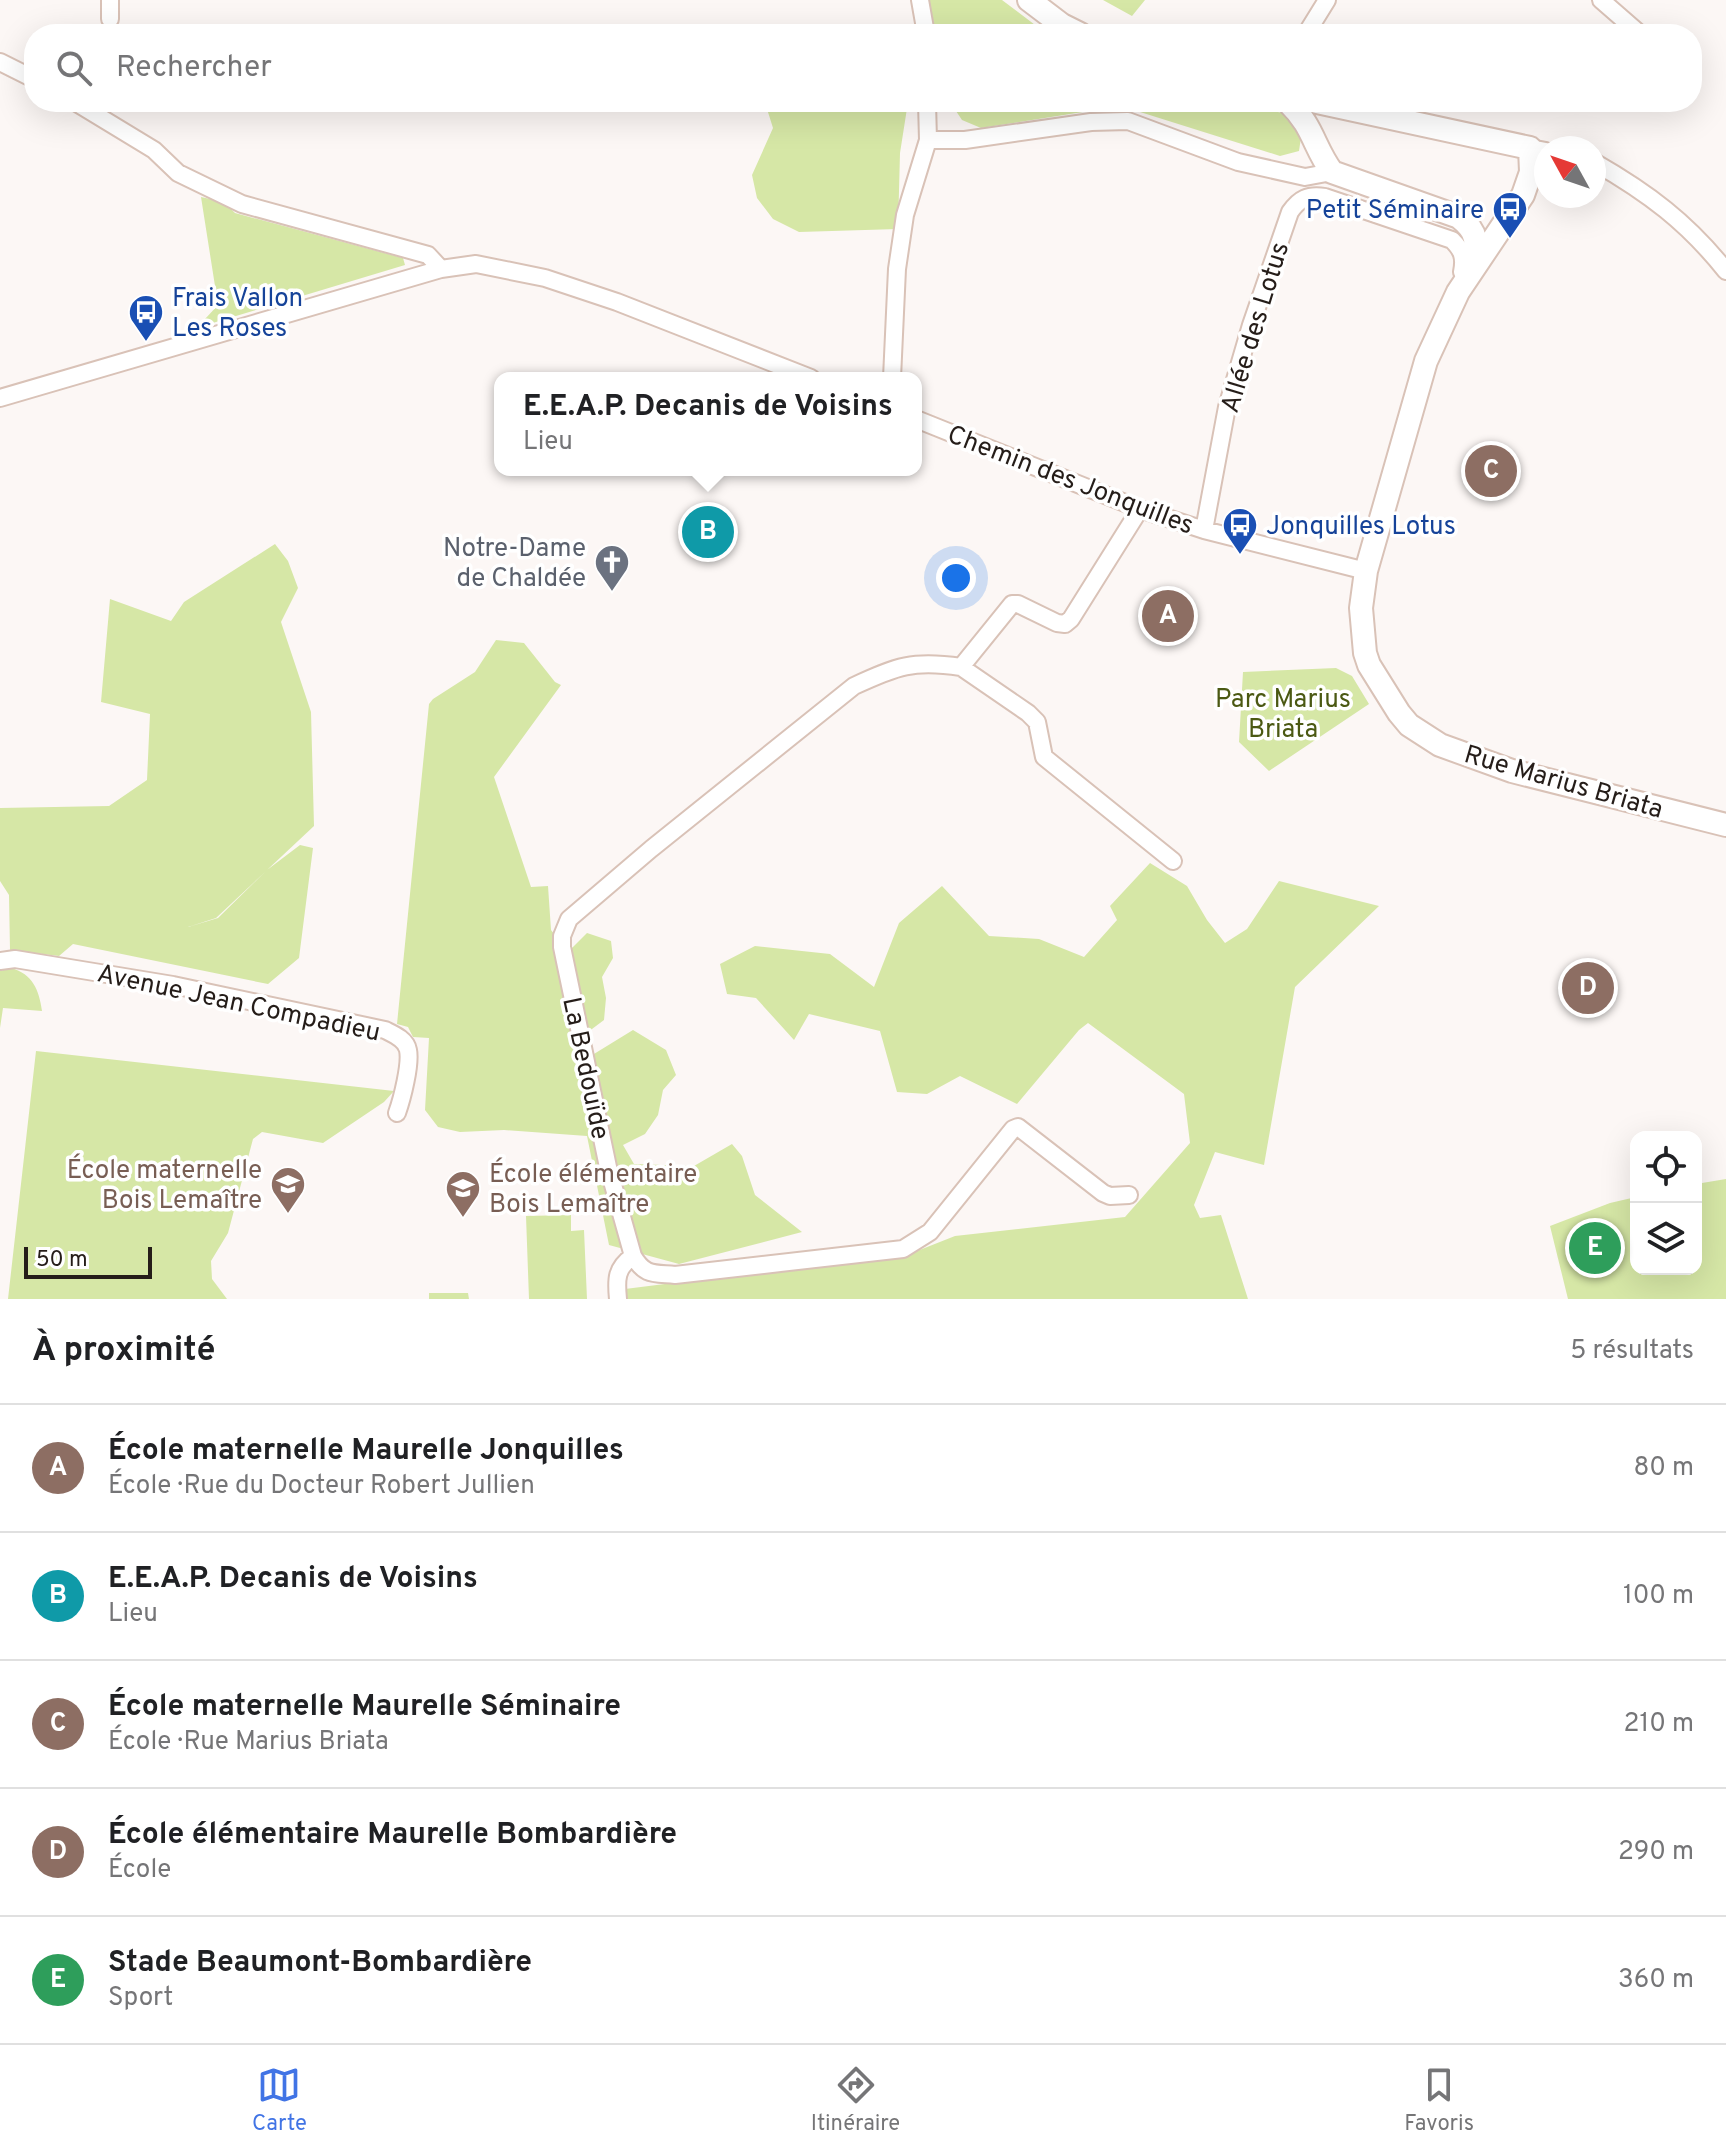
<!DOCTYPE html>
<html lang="fr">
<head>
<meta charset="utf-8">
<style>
  :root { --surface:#fff; --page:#f2f2f2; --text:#202124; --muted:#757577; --line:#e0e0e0; --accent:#4174e5 }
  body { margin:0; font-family:Overpass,sans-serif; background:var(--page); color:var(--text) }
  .controls { position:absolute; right:24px; bottom:24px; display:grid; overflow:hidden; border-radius:16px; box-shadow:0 8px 32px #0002 }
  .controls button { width:72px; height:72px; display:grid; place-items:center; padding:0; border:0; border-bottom:2px solid var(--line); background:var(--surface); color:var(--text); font:40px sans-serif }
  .compass { position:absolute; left:1534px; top:136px; width:72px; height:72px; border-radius:50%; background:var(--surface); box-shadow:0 8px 32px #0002; rotate:310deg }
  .scale { position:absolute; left:24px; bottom:20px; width:128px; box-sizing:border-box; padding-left:8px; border:4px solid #251d19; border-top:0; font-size:22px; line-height:28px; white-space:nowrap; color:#251d19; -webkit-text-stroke:6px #fff; paint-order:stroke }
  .you { position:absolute; left:956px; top:578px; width:28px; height:28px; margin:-20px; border:6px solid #fff; border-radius:50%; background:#1a73e8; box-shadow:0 0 0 12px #1a73e833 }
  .badge { display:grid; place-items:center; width:52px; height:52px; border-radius:50%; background:var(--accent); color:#fff; font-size:26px; font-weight:700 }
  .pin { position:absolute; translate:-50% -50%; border:4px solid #fff; box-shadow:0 2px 8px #0006 }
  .popup { position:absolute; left:494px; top:372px; width:428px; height:104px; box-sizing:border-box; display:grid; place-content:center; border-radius:16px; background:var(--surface); filter:drop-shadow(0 2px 6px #0005); font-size:26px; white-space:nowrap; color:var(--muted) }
  .popup b { font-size:30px; color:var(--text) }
  .popup::after { content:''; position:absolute; left:50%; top:100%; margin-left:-16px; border:16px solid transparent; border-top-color:var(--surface) }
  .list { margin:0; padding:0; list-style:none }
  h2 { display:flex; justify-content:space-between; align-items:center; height:104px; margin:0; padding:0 32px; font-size:34px }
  h2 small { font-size:26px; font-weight:400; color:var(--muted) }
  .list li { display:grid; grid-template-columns:52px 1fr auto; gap:24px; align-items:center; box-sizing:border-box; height:128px; padding:0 32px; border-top:2px solid var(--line) }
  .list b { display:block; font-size:30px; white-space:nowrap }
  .list p { margin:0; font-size:26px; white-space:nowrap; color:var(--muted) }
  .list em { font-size:26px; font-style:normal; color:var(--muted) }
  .icon { flex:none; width:44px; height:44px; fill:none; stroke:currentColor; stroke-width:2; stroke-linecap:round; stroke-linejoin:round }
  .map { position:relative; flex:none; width:1726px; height:1299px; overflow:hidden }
  .search { position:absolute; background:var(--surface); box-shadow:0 8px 32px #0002; left:24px; right:24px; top:24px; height:88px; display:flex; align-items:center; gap:20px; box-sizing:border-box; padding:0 28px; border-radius:32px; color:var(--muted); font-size:30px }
  .sheet { height:744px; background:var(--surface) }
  nav { display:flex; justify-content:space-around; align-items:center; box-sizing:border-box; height:112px; border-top:2px solid var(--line); background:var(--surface); font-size:22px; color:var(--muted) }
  nav a { display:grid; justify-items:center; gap:4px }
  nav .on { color:var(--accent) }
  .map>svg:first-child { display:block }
</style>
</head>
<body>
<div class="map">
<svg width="1726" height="1299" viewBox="0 0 1726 1299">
  <rect width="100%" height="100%" fill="#fcf7f5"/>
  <path fill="#d6e7a6" d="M929 0H1002L1047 34H936Z
    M1103 0H1145L1132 16Z
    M790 102H908L900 153 898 229 799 232 773 219 757 198 752 175 773 128 767 109Z
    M950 102H1233L1287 114 1302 131 1299 151 1280 156 1121 106 981 128 962 120Z
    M201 197 224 202 235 213 403 258 405 265 206 325 205 319 218 305Z
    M275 544 288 561 298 588 281 622 311 712 314 826 216 918 188 927 218 918 267 870 300 845 313 848 299 958 268 984 73 944 59 956 10 950 9 895 0 881V808L109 806 147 780 150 714 101 702 110 599 171 621 184 602Z
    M496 640 524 643 555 682 561 685 494 777 531 887 548 886 551 930 568 952 587 933 611 941 613 958 602 977 606 998 604 1020 572 1044 576 1065 633 1030 666 1050 676 1075 663 1090 658 1115 645 1134 623 1145 634 1164 694 1166 732 1144 742 1156 755 1195 802 1232 679 1264 609 1245 587 1136 504 1130 460 1132 438 1127 425 1110 429 1038 413 1037 408 1027 397 1024 429 704 433 699 475 672Z
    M1336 668 1352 676 1369 704 1269 771 1239 742 1243 672Z
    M1150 863 1187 886 1207 920 1225 943 1247 929 1279 881 1379 906 1295 987 1264 1165 1215 1152 1194 1205 1200 1218 1221 1215 1248 1299H625V1289L912 1253 955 1236 1125 1217 1190 1143 1184 1094 1088 1023 1079 1030 1017 1104 960 1076 927 1094 897 1092 880 1031 809 1014 794 1040 756 998 727 994 720 964 755 946 830 954 874 987 899 923 942 886 989 936 1039 939 1084 957 1117 920 1110 906Z
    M11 968C33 974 39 990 42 1011L3 1008 0 1028V971Z
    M36 1051 394 1091 384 1102 323 1143 262 1132 253 1139 228 1233 211 1261 212 1279 227 1299H8Z
    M1726 1179V1299H1568L1550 1226 1610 1203 1636 1197V1269H1696V1184Z
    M571 1215V1231L584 1230 587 1299H529L526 1216Z
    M429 1293H468L469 1299H429Z"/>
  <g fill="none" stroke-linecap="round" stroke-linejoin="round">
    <g stroke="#d9c2b7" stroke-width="20">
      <path id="street" d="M110 0V19
        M920 0 926 34
        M1601 0 1640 34
        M1306 34 1327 0
        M0 62 34 79
        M75 102 154 150 178 173 242 204 428 255 441 269
        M928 140H965L1091 122 1128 121 1238 162 1305 177 1332 172
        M1530 148 1546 151
        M1594 162C1648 193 1687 222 1726 271
        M892 378 897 269 905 215 928 140 927 102
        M0 398 441 269 476 264 545 278 617 302 811 378
        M916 419 1140 509 1204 530 1366 571
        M1140 509 1071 619 1065 624 1057 623 1018 604H1012L961 667 1028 713 1037 722 1044 757 1173 861
        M1204 530 1227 407 1251 325 1290 212C1299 199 1308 194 1325 197L1452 240C1462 250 1465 257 1462 272
        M961 667C913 660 897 666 854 686L651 849 569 919 562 936V947L608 1167 633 1256C645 1276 653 1273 675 1275L903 1249 930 1232 1013 1129 1018 1127 1103 1193 1110 1196 1129 1195
        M0 961 15 959 173 985 385 1030C393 1034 406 1039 408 1050 411 1064 402 1099 397 1113
        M618 1299C616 1279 616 1268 633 1256"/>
    </g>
    <g stroke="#d9c2b7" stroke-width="26">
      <path id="secondary" d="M1029 0 1062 25 1080 34
        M1288 102C1314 127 1313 146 1332 172L1459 217C1478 232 1479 243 1469 265
        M1317 102 1530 148 1531 172 1523 195 1458 292 1426 361 1366 571 1361 608 1365 653 1369 665 1399 713 1409 725 1440 745 1512 771 1726 825"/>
    </g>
    <use href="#street" stroke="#fff" stroke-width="16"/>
    <use href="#secondary" stroke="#fff" stroke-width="22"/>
  </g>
  <defs>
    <g id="bus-pin" transform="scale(1.8)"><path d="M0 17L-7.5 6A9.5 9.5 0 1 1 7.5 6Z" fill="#1a4fb4" stroke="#fff"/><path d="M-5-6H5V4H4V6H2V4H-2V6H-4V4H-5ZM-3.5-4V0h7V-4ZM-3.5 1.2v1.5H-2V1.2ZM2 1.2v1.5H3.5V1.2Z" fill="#fff"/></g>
    <g id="church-pin" transform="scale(1.8)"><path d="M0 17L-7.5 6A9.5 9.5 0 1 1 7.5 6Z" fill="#6b7280" stroke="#fff"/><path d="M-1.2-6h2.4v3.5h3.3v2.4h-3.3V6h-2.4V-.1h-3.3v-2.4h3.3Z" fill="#fff"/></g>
    <g id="school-pin" transform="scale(1.8)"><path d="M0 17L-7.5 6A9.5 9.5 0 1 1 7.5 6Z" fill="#8d6e63" stroke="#fff"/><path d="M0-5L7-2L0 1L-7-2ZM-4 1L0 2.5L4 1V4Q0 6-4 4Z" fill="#fff"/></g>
  </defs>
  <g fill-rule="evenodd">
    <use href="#bus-pin" x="1510" y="209"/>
    <use href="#bus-pin" x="146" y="312"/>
    <use href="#bus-pin" x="1240" y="525"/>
    <use href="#church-pin" x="612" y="562"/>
    <use href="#school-pin" x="288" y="1184"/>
    <use href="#school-pin" x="463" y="1188"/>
  </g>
  <g text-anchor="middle" stroke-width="7" stroke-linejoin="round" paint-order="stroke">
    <g font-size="26" fill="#164399" stroke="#fff" text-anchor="start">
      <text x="1484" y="218" text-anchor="end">Petit Séminaire</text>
      <text x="172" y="306">Frais Vallon<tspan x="172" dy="30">Les Roses</tspan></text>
      <text x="1266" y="534">Jonquilles Lotus</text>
    </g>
    <g font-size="26" fill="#251d19" stroke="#fff">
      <text transform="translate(1254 327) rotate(-73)" y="9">Allée des Lotus</text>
      <text transform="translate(1071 479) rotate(21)" y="9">Chemin des Jonquilles</text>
      <text transform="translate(1564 781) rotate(16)" y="9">Rue Marius Briata</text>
      <text transform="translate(239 1002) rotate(12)" y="9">Avenue Jean Compadieu</text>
      <text transform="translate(587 1068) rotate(78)" y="9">La Bedouïde</text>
    </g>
    <g font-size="26" fill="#5b616d" stroke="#fff" text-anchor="end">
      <text x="586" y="556">Notre-Dame<tspan x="586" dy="30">de Chaldée</tspan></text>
    </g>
    <g font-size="26" fill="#4b5913" stroke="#fff">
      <text x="1283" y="707">Parc Marius<tspan x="1283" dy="30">Briata</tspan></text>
    </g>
    <g font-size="26" fill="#785e54" stroke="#fff" text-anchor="end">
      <text x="262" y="1178">École maternelle<tspan x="262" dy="30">Bois Lemaître</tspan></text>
      <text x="489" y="1182" text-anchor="start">École élémentaire<tspan x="489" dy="30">Bois Lemaître</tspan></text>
    </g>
  </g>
</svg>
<div class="controls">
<button><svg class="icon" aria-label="locate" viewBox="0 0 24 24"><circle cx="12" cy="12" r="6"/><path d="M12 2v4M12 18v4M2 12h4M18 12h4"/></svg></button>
<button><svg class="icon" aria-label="layers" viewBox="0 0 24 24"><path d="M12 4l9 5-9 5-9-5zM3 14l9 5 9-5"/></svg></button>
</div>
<svg class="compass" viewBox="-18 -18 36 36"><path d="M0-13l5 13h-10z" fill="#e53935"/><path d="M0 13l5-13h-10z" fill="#757577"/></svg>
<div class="scale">50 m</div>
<div class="you"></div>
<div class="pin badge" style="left:1168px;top:616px;background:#8d6e63">A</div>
<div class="pin badge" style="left:708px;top:532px;background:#0f9aa8">B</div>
<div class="popup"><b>E.E.A.P. Decanis de Voisins</b>Lieu</div>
<div class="pin badge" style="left:1491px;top:471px;background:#8d6e63">C</div>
<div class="pin badge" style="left:1588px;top:988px;background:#8d6e63">D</div>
<div class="pin badge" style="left:1595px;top:1248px;background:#2e9e5b">E</div>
<div class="search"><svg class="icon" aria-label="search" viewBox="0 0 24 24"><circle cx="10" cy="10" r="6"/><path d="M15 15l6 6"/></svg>Rechercher</div>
</div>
<section class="sheet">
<h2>À proximité<small>5 résultats</small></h2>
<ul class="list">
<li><span class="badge" style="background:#8d6e63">A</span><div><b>École maternelle Maurelle Jonquilles</b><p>École · Rue du Docteur Robert Jullien</p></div><em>80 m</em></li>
<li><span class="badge" style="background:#0f9aa8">B</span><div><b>E.E.A.P. Decanis de Voisins</b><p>Lieu</p></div><em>100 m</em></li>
<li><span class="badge" style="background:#8d6e63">C</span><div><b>École maternelle Maurelle Séminaire</b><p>École · Rue Marius Briata</p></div><em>210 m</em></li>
<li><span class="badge" style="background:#8d6e63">D</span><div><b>École élémentaire Maurelle Bombardière</b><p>École</p></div><em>290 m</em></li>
<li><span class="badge" style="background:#2e9e5b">E</span><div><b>Stade Beaumont-Bombardière</b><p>Sport</p></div><em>360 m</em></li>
</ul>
</section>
<nav>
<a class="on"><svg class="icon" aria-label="map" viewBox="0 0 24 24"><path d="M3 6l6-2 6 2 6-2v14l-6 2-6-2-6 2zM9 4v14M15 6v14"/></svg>Carte</a>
<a><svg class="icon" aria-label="directions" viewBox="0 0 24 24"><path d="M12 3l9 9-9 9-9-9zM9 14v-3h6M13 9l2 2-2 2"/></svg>Itinéraire</a>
<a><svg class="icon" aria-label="saved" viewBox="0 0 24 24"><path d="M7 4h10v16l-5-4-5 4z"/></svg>Favoris</a>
</nav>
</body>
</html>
